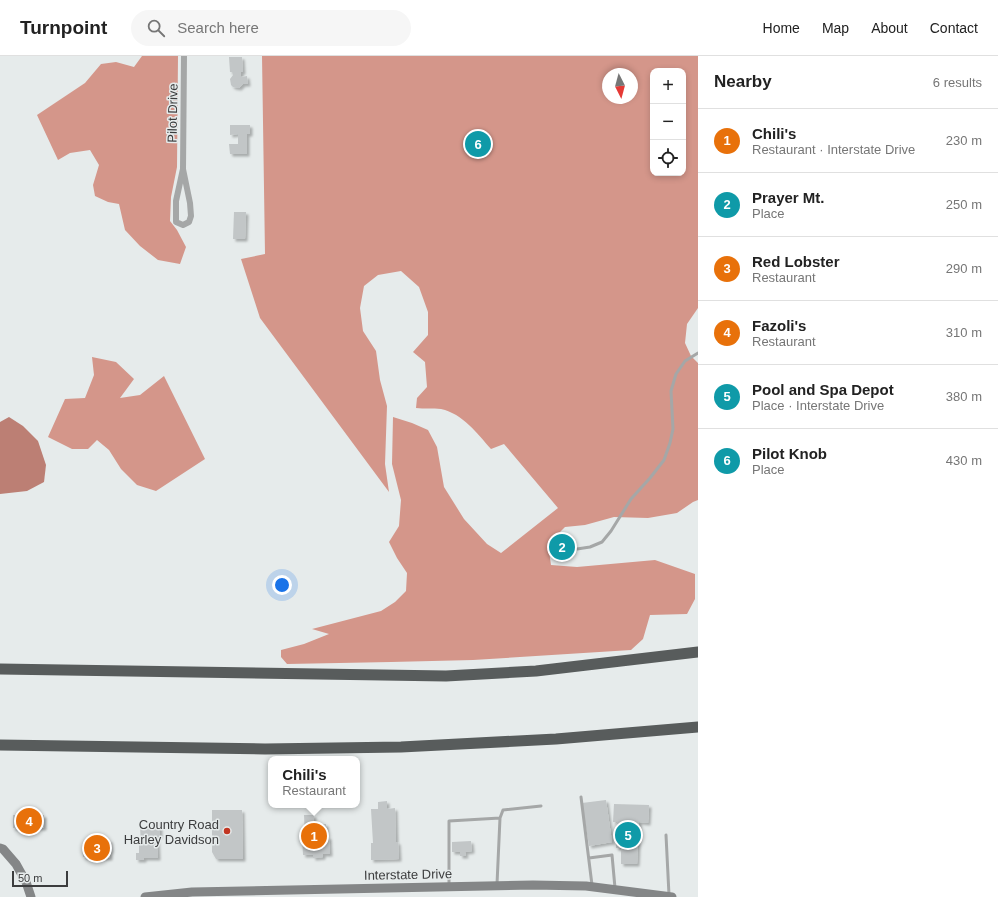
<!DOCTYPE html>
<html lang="en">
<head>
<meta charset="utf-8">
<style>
  :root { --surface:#fff; --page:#f6f6f6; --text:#222; --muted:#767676; --line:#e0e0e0; --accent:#c23623 }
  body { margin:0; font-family:Helvetica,sans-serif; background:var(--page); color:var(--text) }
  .controls { position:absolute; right:12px; top:12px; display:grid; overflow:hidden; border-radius:8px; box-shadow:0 2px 6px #0003 }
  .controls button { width:36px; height:36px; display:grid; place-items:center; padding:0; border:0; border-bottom:1px solid var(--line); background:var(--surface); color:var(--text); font:20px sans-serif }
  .compass { position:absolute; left:602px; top:12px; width:36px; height:36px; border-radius:50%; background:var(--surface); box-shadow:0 2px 6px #0003; rotate:174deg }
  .scale { position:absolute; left:12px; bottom:10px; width:56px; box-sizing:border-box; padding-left:4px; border:2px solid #3c3d3e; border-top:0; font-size:11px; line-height:14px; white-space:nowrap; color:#3c3d3e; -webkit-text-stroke:3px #e6ebeb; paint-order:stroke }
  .you { position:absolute; left:282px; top:529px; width:14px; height:14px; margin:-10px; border:3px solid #fff; border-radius:50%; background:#1a73e8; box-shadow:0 0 0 6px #1a73e833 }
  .badge { display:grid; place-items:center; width:26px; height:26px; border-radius:50%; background:var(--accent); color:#fff; font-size:13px; font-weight:700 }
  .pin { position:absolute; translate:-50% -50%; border:2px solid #fff; box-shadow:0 1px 4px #0006 }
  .popup { position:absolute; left:268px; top:700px; width:92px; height:52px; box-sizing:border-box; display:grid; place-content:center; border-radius:8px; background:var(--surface); filter:drop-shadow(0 1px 3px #0005); font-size:13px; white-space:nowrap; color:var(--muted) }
  .popup b { font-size:15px; color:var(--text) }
  .popup::after { content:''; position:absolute; left:50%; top:100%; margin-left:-8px; border:8px solid transparent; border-top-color:var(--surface) }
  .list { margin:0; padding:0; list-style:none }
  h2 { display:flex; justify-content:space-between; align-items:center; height:52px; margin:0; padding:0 16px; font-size:17px }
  h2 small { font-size:13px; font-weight:400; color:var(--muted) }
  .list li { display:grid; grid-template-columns:26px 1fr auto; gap:12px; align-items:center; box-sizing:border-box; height:64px; padding:0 16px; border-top:1px solid var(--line) }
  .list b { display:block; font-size:15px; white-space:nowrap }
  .list p { margin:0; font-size:13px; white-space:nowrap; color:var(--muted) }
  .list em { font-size:13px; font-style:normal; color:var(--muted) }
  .icon { flex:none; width:22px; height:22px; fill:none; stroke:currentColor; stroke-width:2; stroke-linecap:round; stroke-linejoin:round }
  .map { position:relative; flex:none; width:698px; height:841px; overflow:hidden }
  header { display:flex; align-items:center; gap:24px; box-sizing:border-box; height:56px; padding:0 20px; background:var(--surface); border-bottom:1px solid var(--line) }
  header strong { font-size:19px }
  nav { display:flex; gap:22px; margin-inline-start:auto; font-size:14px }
  .search { width:280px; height:36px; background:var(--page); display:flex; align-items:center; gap:10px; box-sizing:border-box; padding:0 14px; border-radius:22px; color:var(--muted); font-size:15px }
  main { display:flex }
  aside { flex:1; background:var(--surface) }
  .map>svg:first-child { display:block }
</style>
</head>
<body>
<header>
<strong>Turnpoint</strong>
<div class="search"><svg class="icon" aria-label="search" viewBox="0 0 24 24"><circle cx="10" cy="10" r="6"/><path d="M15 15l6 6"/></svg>Search here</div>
<nav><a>Home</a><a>Map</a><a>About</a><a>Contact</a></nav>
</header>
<main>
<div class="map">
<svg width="698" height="841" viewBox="0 0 698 841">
  <defs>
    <filter id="shadow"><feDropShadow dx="2.5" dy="2.5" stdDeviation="1" flood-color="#0004"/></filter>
  </defs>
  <rect width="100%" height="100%" fill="#e6ebeb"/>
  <path fill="#d4968a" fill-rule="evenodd" d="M142 0H178L177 111 171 141 170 165 177 174 186 191 180 208 158 204 140 190 125 174 119 148 108 146 95 140 93 129 99 109 90 94 70 97 58 104 37 59 85 27 101 8 116 6 134 11Z
    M262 0H698V252L687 268 685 287 691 300 698 307V444L693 446 677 457 648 462 614 461 585 469 565 471 548 488 551 509 577 511 655 504 695 518V543L687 558 650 559 643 583 631 594 473 604 391 606 287 608 281 601V594L304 588 329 578 312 573 381 555 395 546 406 535 407 517 397 502 389 486 399 470 401 444 392 408 393 361 412 367 428 374 437 391 444 431 464 463 487 488 501 497 558 452 504 388 491 393C477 377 463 358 441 353 433 352 424 353 416 352L417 342 427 331 425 306 413 296 428 279V256L419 231 401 215 378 219 364 230 360 252 363 275 376 295 380 324 387 350 385 408 389 436 260 262 241 203 265 198ZM653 15H683V117H653ZM608 18H632V42H608Z
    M92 301 116 306 134 323 120 342 140 339 164 320 205 403 156 435 137 429 121 413 109 394 97 384 88 393H72L48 381 65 343 85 342 94 319Z"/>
  <path fill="#bc7f74" d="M9 361 23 370 38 385 46 409 44 426 27 435 0 438V366Z"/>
  <path fill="#c2c6c7" filter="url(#shadow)" d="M229 1H242L243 16H241V21L247 20 248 28H243L239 32 233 31 231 29 230 23 233 19V16H230Z
    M230 69H250V78H247V98H230L229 88H238V78L230 79Z
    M234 156H246L245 183H233Z
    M606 744 612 786 589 790 582 747Z
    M387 745V753L395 752 396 786H398L399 803 371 804V787H373L371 753H378V746Z
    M614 748 649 749 648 767 639 766 637 808H621V792H616L617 766H613Z
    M212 754H242L243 803H216L212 796Z
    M13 759H44V772H13Z
    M304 759H314V769L326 768V781H329L330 798H323V801L313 802V799H303L302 780H305Z
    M152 767H160V780H157L158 802H144V804H136V797H139V786H141L140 771H152Z
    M84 784H110L111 795H110V802L83 801 82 789H84Z
    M471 785 472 795 465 796 466 800H460V796H452V786Z"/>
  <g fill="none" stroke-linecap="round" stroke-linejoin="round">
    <path stroke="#a5a7a7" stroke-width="3" d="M577 493 590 491 602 486 611 475 631 443 650 422 664 404 670 387 673 373 671 335 676 318 685 305 698 297
      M581 741 592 829
      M666 779 669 839
      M589 802 612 799 615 832
      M497 828 500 762 503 754 541 750
      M449 829V765L500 762"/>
    <path stroke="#a5a7a7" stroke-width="6" d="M183 113 190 147 191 160 189 166 183 169 176 166V145L183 113 184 0"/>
    <path stroke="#848687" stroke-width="9" d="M0 792 3 793 16 808 26 826 31 841
      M145 841 192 836 533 829 586 830 672 841"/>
    <path stroke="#585c5c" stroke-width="11" d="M0 613 446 620 536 615 698 596
      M0 689 265 693 401 691 556 683 698 671"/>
  </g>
  <circle fill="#c23623" stroke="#e6ebeb" stroke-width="1.5" cx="227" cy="775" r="4"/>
  <g text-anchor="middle" stroke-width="3" stroke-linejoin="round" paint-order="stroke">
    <g font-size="13" fill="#3c3d3e" stroke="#e6ebeb">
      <text transform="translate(172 57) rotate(-89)" y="5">Pilot Drive</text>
      <text transform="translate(408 818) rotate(-1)" y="5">Interstate Drive</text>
    </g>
    <g font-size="13" fill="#3c3d3e" stroke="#e6ebeb" text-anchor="end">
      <text x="219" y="773">Country Road<tspan x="219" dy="15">Harley Davidson</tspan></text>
    </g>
  </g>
</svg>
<div class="controls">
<button>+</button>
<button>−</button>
<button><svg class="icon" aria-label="locate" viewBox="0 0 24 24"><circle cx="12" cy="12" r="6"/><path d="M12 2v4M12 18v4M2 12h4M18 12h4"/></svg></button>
</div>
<svg class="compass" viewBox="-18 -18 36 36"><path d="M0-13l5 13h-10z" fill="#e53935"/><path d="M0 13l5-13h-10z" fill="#767676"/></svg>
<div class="scale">50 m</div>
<div class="you"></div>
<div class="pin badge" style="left:314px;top:780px;background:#e8710a">1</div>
<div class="popup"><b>Chili's</b>Restaurant</div>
<div class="pin badge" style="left:562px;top:491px;background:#0f9aa8">2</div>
<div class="pin badge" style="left:97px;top:792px;background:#e8710a">3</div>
<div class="pin badge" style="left:29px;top:765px;background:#e8710a">4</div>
<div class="pin badge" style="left:628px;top:779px;background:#0f9aa8">5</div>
<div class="pin badge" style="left:478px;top:88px;background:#0f9aa8">6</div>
</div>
<aside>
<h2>Nearby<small>6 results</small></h2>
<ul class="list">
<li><span class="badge" style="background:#e8710a">1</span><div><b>Chili's</b><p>Restaurant · Interstate Drive</p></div><em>230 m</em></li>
<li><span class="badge" style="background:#0f9aa8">2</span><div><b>Prayer Mt.</b><p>Place</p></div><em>250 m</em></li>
<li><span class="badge" style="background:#e8710a">3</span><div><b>Red Lobster</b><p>Restaurant</p></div><em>290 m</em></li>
<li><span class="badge" style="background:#e8710a">4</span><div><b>Fazoli's</b><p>Restaurant</p></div><em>310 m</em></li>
<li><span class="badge" style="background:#0f9aa8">5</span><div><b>Pool and Spa Depot</b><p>Place · Interstate Drive</p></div><em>380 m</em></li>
<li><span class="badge" style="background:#0f9aa8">6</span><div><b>Pilot Knob</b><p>Place</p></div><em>430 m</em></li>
</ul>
</aside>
</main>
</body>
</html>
